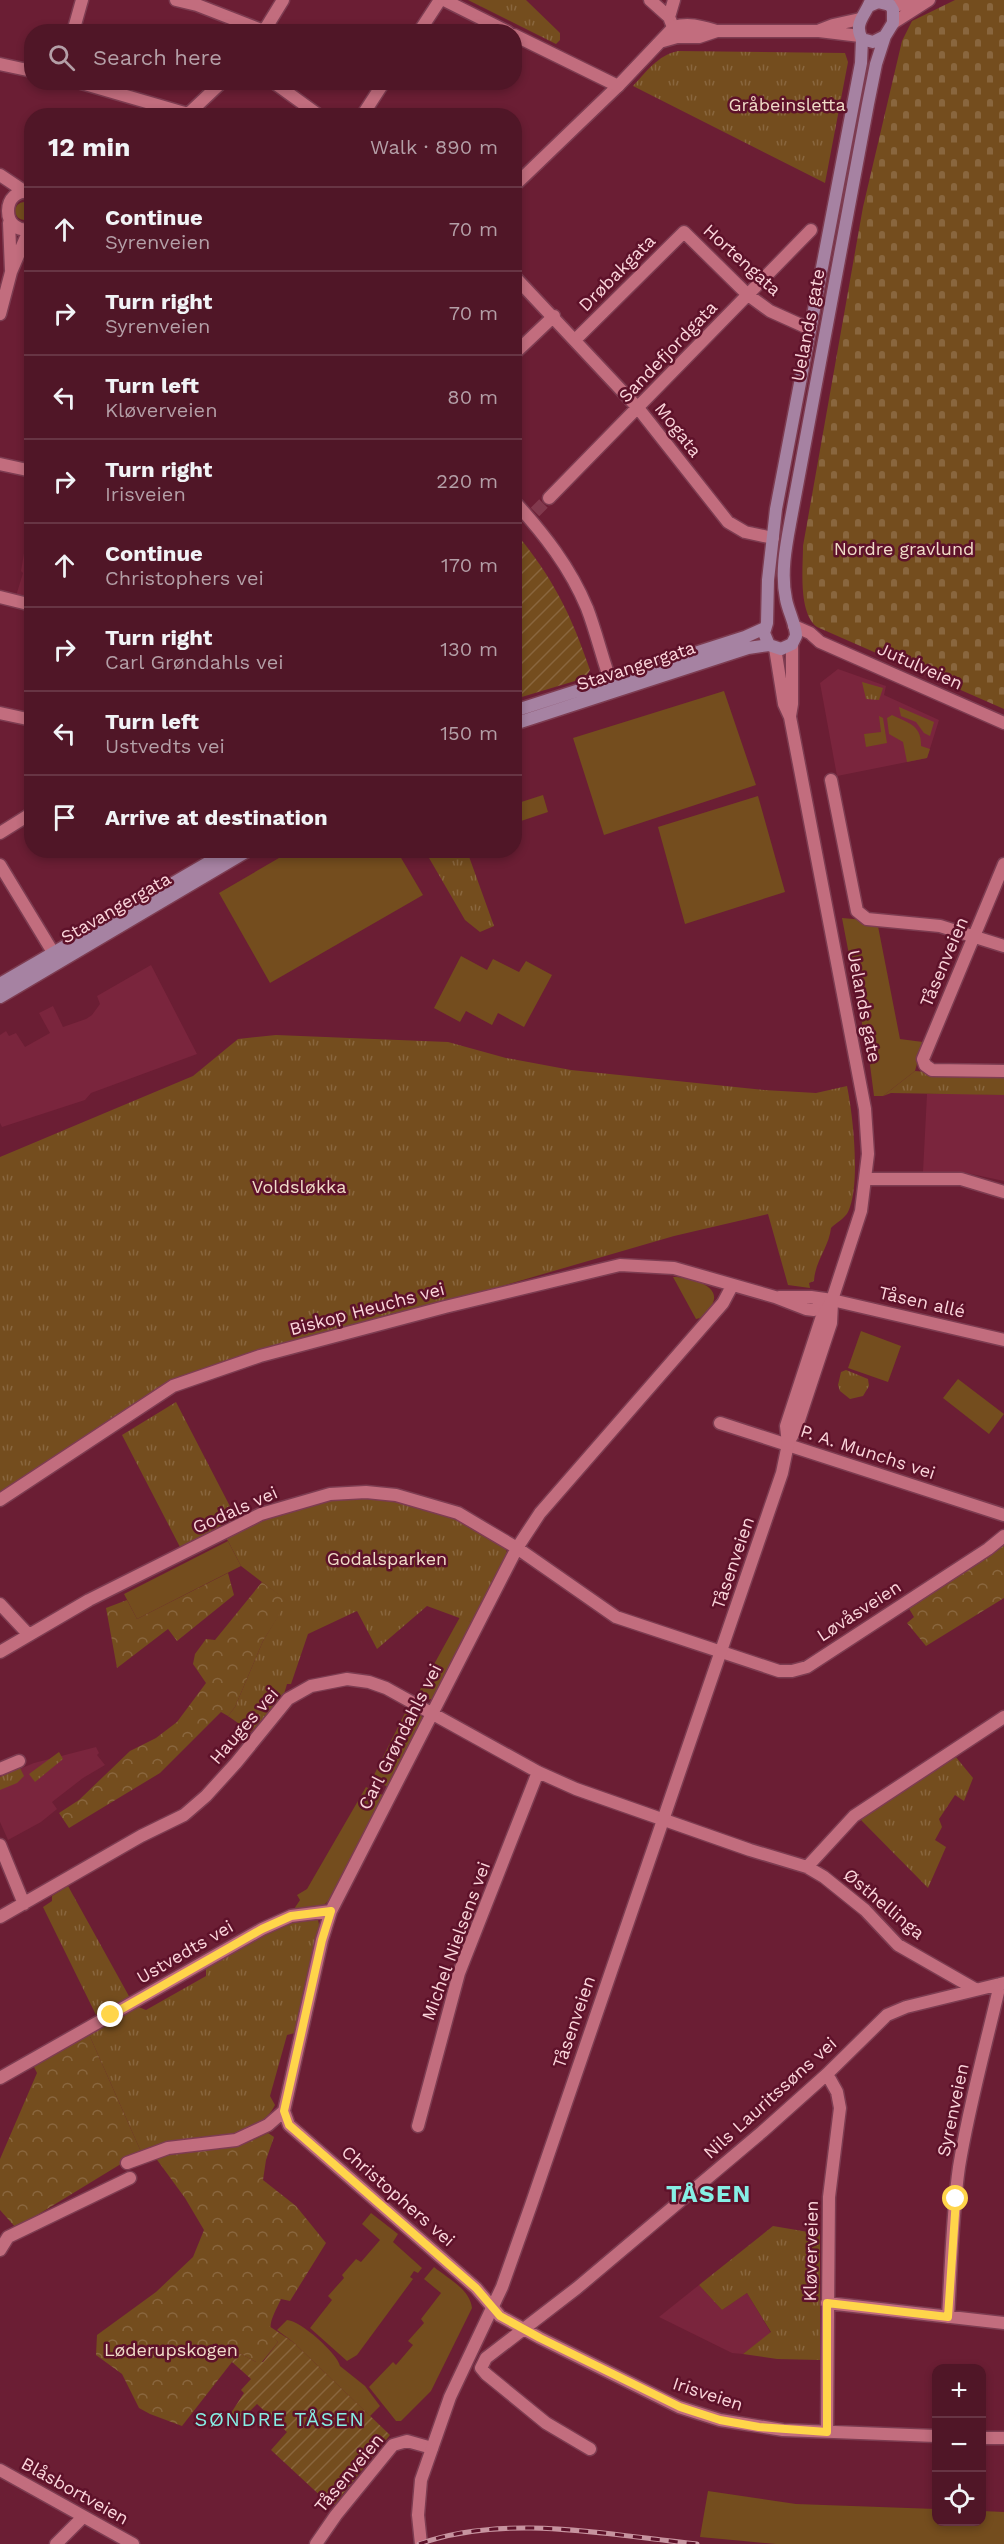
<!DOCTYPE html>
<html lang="en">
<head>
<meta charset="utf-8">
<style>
  :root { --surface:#501627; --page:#5a2333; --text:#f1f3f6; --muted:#b49fa7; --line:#673544 }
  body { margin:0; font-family:"Work Sans",sans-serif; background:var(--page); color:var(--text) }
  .controls { position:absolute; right:18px; bottom:18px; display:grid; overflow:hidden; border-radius:12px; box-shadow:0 3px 9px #0003 }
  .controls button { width:54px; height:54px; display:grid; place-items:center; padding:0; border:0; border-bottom:2px solid var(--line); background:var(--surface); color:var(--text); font:30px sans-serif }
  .stop { position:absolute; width:18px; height:18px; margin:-14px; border:4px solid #ffd54a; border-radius:50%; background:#fff }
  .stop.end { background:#ffd54a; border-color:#fff; box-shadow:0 2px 6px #0008 }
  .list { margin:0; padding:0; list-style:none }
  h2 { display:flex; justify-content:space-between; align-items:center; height:78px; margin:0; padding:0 24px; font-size:26px }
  h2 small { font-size:20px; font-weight:400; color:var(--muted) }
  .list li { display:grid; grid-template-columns:39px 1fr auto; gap:18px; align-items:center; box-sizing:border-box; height:84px; padding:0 24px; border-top:2px solid var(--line) }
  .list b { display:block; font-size:22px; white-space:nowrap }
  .list p { margin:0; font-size:20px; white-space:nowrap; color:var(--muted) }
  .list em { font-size:20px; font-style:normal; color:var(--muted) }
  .icon { flex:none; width:33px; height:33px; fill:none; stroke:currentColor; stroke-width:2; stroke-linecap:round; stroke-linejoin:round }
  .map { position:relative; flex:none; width:1004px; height:2544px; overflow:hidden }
  .search { position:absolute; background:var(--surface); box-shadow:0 3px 9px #0003; left:24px; top:24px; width:498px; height:66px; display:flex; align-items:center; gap:15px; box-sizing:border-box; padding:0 21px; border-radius:24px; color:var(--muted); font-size:22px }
  .panel { position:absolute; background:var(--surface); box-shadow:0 3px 9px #0003; left:24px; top:108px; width:498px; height:750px; border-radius:24px }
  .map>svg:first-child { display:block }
</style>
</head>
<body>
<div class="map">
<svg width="1004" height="2544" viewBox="0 0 1004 2544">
  <defs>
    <pattern id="forest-crowns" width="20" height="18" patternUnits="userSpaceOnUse" patternTransform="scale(1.5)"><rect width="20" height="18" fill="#744d1e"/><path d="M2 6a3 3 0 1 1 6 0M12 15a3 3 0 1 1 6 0" fill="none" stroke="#89663e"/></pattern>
    <pattern id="cemetery-stones" width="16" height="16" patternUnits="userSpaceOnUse" patternTransform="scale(1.5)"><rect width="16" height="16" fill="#744d1e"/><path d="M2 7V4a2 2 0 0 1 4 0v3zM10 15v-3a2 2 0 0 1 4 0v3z" fill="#89663e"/></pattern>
    <pattern id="park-tufts" width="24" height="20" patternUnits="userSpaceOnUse" patternTransform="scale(1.5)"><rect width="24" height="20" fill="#744d1e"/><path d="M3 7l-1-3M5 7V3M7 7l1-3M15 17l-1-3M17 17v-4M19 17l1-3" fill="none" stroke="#89663e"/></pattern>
    <pattern id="garden-furrows" width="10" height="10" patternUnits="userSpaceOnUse" patternTransform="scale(1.5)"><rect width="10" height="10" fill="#744d1e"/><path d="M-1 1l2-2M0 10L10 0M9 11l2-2" fill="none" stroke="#89663e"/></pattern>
  </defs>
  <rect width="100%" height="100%" fill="#6b1e34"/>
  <path fill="#7a253d" d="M31 531V600L16 596 23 573 21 571 25 547 28 533Z
    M838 669 886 686 884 695 939 720 927 758 837 776 820 683Z
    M151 965 197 1054 91 1093 85 1100 2 1127 0 1123V1035L6 1031 9 1036 16 1033 25 1047 50 1033 39 1013 53 1006 63 1027 86 1019 92 1015 100 1004 97 996Z
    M950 1093 1004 1095V1181L962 1172H923L927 1094Z
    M96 1747 99 1753 97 1755 105 1765 83 1778 52 1802 57 1809 41 1822 8 1840 0 1822V1777L34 1763Z
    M699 2285 722 2310 747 2293 771 2333 743 2354 732 2353 659 2317Z"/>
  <path fill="#744d1e" d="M15 211a9 9 0 1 1 18 0a9 9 0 1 1-18 0Z
    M724 691 756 785 604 835 573 738Z
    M892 715C909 723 922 726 921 746L930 749 927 758 907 762 903 742 889 734 887 718Z
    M879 716 883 718 887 743 866 747 864 734 881 732Z
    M543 795 548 812 515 823V804Z
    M758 796 785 892 685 924 658 827Z
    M397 851 423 895 270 983 219 893 291 851Z
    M842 918 877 921 900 1039 923 1042 915 1071 883 1096H874L870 1065Z
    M461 956 487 970 493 959 519 972 526 961 552 975 524 1027 498 1013 492 1025 466 1011 460 1022 434 1008Z
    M673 1277C691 1277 729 1287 708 1310 704 1315 702 1318 696 1319Z
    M861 1331 901 1346 888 1382 848 1368Z
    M958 1379 1004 1414 989 1434 943 1398Z
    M228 1541 241 1566 137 1619 124 1594Z
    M460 1617 473 1623 433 1699 422 1700 416 1697Z
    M408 1707 421 1713 423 1721 390 1788 372 1779Z
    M366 1787 387 1797 333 1896 323 1906 294 1909 300 1900 297 1895 307 1889Z
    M371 2213 398 2234 393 2242 422 2268 418 2273 414 2271 410 2277 413 2279 357 2355 347 2361 310 2328 332 2300 328 2296 344 2278 342 2275 356 2259 361 2262 380 2240 362 2224Z
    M434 2267C447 2278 470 2289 472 2308L431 2391 401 2421H396L369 2387 393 2362 396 2365 413 2345 408 2341 424 2323 421 2319 441 2293 424 2279Z
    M287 2320C300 2320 338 2354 340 2366L365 2386 380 2406 370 2416 293 2342 277 2330Z
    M708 2491 796 2504 936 2509V2522H982V2511L1004 2512V2544H776L700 2537Z"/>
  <path fill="url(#forest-crowns)" d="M1004 1542V1598L926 1646 907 1623 914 1617 908 1607Z
    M228 1573 234 1595 177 1641 168 1629 117 1668 106 1608 127 1600 137 1619Z
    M262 1582 288 1601 263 1641 235 1707 228 1716 221 1712 160 1773 69 1828 59 1813 79 1800 130 1751 156 1738 177 1722 206 1683 193 1664 195 1654 206 1639 215 1640Z
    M88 2032 142 2154 129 2159 16 2228 0 2210V2159L37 2073 33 2065Z
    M268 2133 274 2137 266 2160 263 2180 296 2206 326 2243 290 2301 281 2299C274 2315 263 2329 278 2342L262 2362H256L239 2353 182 2426 150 2414 139 2408 122 2374 96 2355 97 2335 156 2292 193 2257 204 2230 185 2198 155 2157 229 2147 244 2144Z"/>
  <path fill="url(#cemetery-stones)" d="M955 0H1004V709L817 627C798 613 803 568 803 546L863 207 902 41 912 21Z"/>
  <path fill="url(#park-tufts)" d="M468 0H526L560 33V40L556 44Z
    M678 51 845 53 848 62 825 183 633 86C646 72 658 55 678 51Z
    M862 682 883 688 879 700 866 699Z
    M899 707 934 722 930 736 924 733 916 722 901 716Z
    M425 851H467L494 926 480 932 465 920Z
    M276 1035 448 1042 506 1058 571 1070 764 1090 816 1093 847 1086C853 1115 861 1185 848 1212 845 1218 836 1223 831 1228 829 1247 815 1261 814 1281L809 1283 810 1288 788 1285 768 1214 674 1236 275 1352 173 1388 0 1496V1157L193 1076 238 1039Z
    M915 1071 1004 1078V1095L891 1093 883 1096Z
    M846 1370 868 1379 869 1386 863 1396 850 1399 840 1391 838 1385 841 1372Z
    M176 1402 236 1518 180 1547 122 1435Z
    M360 1498 392 1500 449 1514 504 1545 508 1555 473 1623 427 1606 377 1649 357 1611 308 1634 291 1684H287L284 1694 251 1732 228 1716 235 1707 263 1641 287 1601 241 1566 226 1537 293 1508 327 1500Z
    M59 1752 63 1759 35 1782 29 1774Z
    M955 1756 973 1778 964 1801 955 1795 939 1819 942 1827 935 1840 946 1847 928 1888 860 1819Z
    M20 1768 24 1776 17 1783 0 1790V1777Z
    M68 1886 130 1998 97 2017 43 1907 52 1901V1896Z
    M315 1918 318 1920 320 1929 296 2028 295 2033 287 2035 270 2096 275 2105C255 2145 181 2147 142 2154L88 2032 136 2006 146 2010 206 1976V1965L290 1921Z
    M773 2226 820 2234V2360L777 2359 743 2354 771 2332 747 2293 722 2310 699 2285Z"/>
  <path fill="url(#garden-furrows)" d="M515 532C553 578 571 614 590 670L585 678 515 699Z
    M269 2326 293 2342 390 2435 335 2504 326 2501 271 2450 287 2432 257 2404 240 2421 231 2413 244 2393 241 2390 251 2379 232 2362 239 2353 256 2362H263L278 2342 271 2336Z"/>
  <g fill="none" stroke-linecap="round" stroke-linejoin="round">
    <path stroke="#81394d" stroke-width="12" stroke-dasharray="12 6" stroke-linecap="butt" d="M535 512 549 498"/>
    <g stroke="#7d3c51" stroke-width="15">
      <path id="minor" d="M176 0 197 5 264 31 283 0
        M650 0 669 17 677 37
        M669 17 674 0
        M73 32 82 0
        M419 32 440 0
        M0 64 32 71
        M78 82 188 114
        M273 82 320 116
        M186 116 222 82
        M362 116 384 82
        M514 186 618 86
        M514 276 638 408 728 522 745 532 773 538
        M575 340 684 232 748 295 770 311 810 329
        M514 354 554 316
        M0 464 32 471
        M549 498 811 230
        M514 501C544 534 570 567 587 608 597 634 603 662 613 688
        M0 597 32 605
        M794 626 810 633 820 642 1004 723
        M0 713 32 720
        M831 780 857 911 867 919 940 926 1004 946
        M0 833 32 813
        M1004 864 923 1059 925 1065 932 1070 1004 1071
        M0 865 54 954
        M866 1179H961L1004 1192
        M779 1297H811L832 1300 1004 1340
        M720 1423 1004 1515
        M0 1500 173 1386 260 1356 445 1307 620 1265 674 1268 775 1297 806 1309 814 1310 832 1300
        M0 1604 29 1635
        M0 1652 89 1600 261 1514 330 1494 366 1492 396 1495 458 1513 517 1548 616 1617 779 1671H792L807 1667 988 1549 1004 1536
        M0 1769 19 1761
        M0 1845 24 1904
        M807 1867 854 1816 1004 1717
        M0 1917 141 1836 184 1815 206 1796 236 1763 288 1699 311 1686 347 1679 369 1682 386 1688 538 1772 576 1789 750 1850 807 1867 824 1877 865 1910 898 1945 975 1989
        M827 2074 837 2092 840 2108 829 2197 827 2432
        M0 2078 262 1929 291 1916 331 1911
        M284 2111 289 2125 476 2288 500 2316 540 2338 679 2407 720 2420 783 2430 936 2436
        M418 2126 459 1973 538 1772
        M127 2163 168 2148 236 2140 268 2125 284 2111 322 1940 331 1911 517 1548 540 1513 723 1303 732 1286
        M0 2250 8 2237 130 2178
        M827 2303 1004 2323
        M948 2317C951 2267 952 2217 959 2167 969 2105 986 2045 1000 1984
        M982 2438H1004
        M590 2449 546 2423 486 2374 481 2368 486 2358 577 2288 762 2132 827 2074 887 2015 906 2007 1004 1983
        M0 2470 133 2544
        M56 2544 83 2517
        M316 2544 336 2515 393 2445 407 2441 432 2448"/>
    </g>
    <g stroke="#7d3c51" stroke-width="15">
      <path id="tertiary" d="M444 0 508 32
        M892 7 916 0
        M893 23 929 0
        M820 30 833 25 860 19
        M514 35 618 86 674 27C689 22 703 27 717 31
        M663 41 677 37H699L717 31H819L860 36
        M0 175 24 191
        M32 192C0 186 0 236 32 229
        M9 223 11 270
        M0 314 11 272 29 230
        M790 716 792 704V644
        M788 1443 796 1429 831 1323 832 1303
        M421 2544 418 2515 421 2480 450 2397 502 2287 530 2208 782 1473 788 1444 786 1426 821 1319 832 1300 861 1211 868 1154 865 1109 790 717 784 704 775 648"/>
    </g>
    <g stroke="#7d3c51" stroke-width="15">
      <path id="secondary" d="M871 0C866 15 853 23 862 39L873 42 885 36
        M862 39 861 63 776 509 768 580 767 623 764 633 769 645 781 649 792 644 796 636C796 625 788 611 786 599 780 571 787 541 792 513L868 104 876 64 885 36 893 23V10L890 5 878 2 869 6
        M514 711 745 637 765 628
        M514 724 748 648 769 645
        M0 984 230 850
        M0 997 249 850"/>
    </g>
    <use href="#minor" stroke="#c26d7e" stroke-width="12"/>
    <use href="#tertiary" stroke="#c26d7e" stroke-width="12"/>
    <use href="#secondary" stroke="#a682a2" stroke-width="12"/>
    <g stroke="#c7939f" stroke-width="5">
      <path id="rail" d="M419 2544C506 2513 607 2535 697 2544"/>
    </g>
    <use href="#rail" stroke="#5e122a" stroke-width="3" stroke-dasharray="9" stroke-linecap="butt"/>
  </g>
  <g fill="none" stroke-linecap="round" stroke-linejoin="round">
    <path stroke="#ffd54a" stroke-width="8" d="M111 2015 262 1929 291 1916 331 1911 322 1940 284 2111 289 2125 476 2288 500 2316 540 2338 680 2407 720 2420 759 2427 827 2432V2303L948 2317 956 2199"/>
  </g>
  <g text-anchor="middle" stroke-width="5" stroke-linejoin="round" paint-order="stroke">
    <g font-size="18" fill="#f0dcc8" stroke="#5e122a">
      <text x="787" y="111">Gråbeinsletta</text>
      <text x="904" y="555">Nordre gravlund</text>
      <text x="299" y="1193">Voldsløkka</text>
      <text x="387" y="1565">Godalsparken</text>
      <text x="171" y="2356">Løderupskogen</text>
    </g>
    <g font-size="18" fill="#fbd5db" stroke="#5e122a">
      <text transform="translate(742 260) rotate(42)" y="6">Hortengata</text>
      <text transform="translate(617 273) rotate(-45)" y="6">Drøbakgata</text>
      <text transform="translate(808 325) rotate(-79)" y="6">Uelands gate</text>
      <text transform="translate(668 352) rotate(-46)" y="6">Sandefjordgata</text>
      <text transform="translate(678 430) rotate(52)" y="6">Mogata</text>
      <text transform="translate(636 666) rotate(-18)" y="6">Stavangergata</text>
      <text transform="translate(920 666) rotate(24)" y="6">Jutulveien</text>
      <text transform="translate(116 908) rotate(-30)" y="6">Stavangergata</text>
      <text transform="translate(944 962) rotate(-67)" y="6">Tåsenveien</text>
      <text transform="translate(864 1006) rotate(79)" y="6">Uelands gate</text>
      <text transform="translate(922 1302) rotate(13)" y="6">Tåsen allé</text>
      <text transform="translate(367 1309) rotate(-15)" y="6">Biskop Heuchs vei</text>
      <text transform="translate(868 1452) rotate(18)" y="6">P. A. Munchs vei</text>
      <text transform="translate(235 1510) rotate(-24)" y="6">Godals vei</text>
      <text transform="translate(733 1563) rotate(-71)" y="6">Tåsenveien</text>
      <text transform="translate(859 1611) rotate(-33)" y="6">Løvåsveien</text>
      <text transform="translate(244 1726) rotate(-49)" y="6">Hauges vei</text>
      <text transform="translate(400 1737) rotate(-63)" y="6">Carl Grøndahls vei</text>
      <text transform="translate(884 1904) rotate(40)" y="6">Østhellinga</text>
      <text transform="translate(456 1941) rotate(-70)" y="6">Michel Nielsens vei</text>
      <text transform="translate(185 1952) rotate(-30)" y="6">Ustvedts vei</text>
      <text transform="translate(574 2022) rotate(-71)" y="6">Tåsenveien</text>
      <text transform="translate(770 2098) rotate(-42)" y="6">Nils Lauritssøns vei</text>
      <text transform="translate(953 2110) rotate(-78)" y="6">Syrenveien</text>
      <text transform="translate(398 2196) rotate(41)" y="6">Christophers vei</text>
      <text transform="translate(811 2251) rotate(-89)" y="6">Kløverveien</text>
      <text transform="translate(708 2394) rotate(18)" y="6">Irisveien</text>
      <text transform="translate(349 2473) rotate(-50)" y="6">Tåsenveien</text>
      <text transform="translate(75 2491) rotate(29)" y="6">Blåsbortveien</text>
    </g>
    <g font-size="20" letter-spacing="1.5" fill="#86efe5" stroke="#5e122a">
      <text x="280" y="2426">SØNDRE TÅSEN</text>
    </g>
    <g font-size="24" font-weight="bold" letter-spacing="1.5" fill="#86efe5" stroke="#5e122a">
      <text x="709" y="2202">TÅSEN</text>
    </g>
  </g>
</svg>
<div class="controls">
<button>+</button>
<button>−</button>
<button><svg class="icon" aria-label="locate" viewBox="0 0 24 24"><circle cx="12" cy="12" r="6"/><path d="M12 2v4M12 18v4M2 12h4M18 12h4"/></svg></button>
</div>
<div class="stop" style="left:956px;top:2199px"></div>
<div class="stop end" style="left:111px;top:2015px"></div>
<div class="search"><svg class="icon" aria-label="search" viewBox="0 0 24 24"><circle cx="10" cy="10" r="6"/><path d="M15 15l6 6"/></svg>Search here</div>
<section class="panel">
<h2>12 min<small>Walk · 890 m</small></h2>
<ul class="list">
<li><svg class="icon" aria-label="ahead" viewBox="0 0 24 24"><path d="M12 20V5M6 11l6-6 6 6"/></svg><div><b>Continue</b><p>Syrenveien</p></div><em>70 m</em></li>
<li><svg class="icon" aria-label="right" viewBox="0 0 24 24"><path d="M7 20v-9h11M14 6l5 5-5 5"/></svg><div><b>Turn right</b><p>Syrenveien</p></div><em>70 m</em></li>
<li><svg class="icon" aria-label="left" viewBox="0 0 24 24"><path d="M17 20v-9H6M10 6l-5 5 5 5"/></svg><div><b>Turn left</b><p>Kløverveien</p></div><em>80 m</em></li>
<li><svg class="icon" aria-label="right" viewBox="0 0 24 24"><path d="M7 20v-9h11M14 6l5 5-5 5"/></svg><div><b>Turn right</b><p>Irisveien</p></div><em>220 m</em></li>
<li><svg class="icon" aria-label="ahead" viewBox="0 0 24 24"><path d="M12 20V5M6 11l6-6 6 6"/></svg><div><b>Continue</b><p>Christophers vei</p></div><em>170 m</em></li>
<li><svg class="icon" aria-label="right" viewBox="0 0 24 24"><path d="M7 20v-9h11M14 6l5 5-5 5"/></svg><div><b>Turn right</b><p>Carl Grøndahls vei</p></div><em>130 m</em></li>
<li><svg class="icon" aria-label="left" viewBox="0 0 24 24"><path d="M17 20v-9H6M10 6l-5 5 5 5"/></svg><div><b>Turn left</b><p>Ustvedts vei</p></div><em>150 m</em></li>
<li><svg class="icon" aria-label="arrive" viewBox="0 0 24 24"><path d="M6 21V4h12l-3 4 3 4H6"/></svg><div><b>Arrive at destination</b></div></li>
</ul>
</section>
</div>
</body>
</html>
